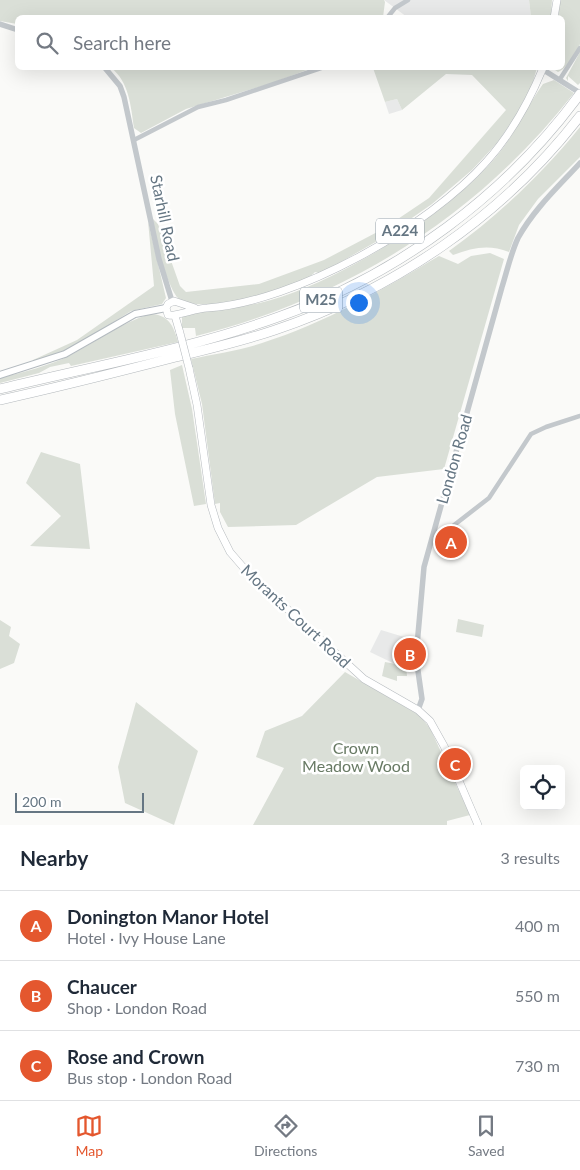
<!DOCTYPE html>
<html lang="en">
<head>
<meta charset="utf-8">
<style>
  :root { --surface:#fff; --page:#f6f6f7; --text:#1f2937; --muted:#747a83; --line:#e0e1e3; --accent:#e4572e }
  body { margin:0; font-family:Lato,sans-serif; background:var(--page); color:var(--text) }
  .controls { position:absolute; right:15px; bottom:15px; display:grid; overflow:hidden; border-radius:8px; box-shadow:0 5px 20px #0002 }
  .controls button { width:45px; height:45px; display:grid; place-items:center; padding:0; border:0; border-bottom:1px solid var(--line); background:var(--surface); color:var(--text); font:25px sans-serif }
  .scale { position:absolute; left:15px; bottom:12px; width:129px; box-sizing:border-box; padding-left:5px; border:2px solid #657683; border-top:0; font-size:14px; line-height:18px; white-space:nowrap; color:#657683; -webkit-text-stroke:4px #fff; paint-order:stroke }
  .you { position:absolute; left:358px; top:302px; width:18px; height:18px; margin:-12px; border:4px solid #fff; border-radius:50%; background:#1a73e8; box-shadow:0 0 0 8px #1a73e833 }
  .badge { display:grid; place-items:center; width:32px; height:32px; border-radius:50%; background:var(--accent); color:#fff; font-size:16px; font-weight:700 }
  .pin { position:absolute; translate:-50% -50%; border:2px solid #fff; box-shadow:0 1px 5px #0006 }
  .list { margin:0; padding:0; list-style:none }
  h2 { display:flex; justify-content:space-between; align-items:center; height:65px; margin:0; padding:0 20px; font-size:21px }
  h2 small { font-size:16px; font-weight:400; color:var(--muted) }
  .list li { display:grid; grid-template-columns:32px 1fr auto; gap:15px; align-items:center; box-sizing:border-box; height:70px; padding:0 20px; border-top:1px solid var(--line) }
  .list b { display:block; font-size:19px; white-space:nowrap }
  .list p { margin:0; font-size:16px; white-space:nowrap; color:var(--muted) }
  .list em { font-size:16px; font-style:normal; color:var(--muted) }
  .icon { flex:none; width:28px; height:28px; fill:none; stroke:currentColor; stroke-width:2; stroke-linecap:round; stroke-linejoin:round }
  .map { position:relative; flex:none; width:580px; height:825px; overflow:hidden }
  .search { position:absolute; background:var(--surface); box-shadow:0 5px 20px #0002; left:15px; right:15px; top:15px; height:55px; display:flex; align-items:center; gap:12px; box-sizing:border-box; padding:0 18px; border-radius:8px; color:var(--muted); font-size:19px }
  .sheet { height:275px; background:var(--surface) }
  nav { display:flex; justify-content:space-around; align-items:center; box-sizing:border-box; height:70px; border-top:1px solid var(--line); background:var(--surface); font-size:14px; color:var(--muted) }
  nav a { display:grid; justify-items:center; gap:2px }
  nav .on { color:var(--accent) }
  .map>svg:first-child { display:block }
</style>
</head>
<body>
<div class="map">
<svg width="580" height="825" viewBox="0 0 580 825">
  <rect width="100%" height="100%" fill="#fafaf8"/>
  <path fill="#e8e9e9" d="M384 0H529L531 17H407Z
    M397 99 402 110 389 114 385 102Z
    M381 630 414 640 413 666 397 665 370 652Z"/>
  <path fill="#dadfd7" d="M0 0H384L385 2 383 17 18 18 17 24 0 21Z
    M529 0H552L551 17H531Z
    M560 0H580C580 11 580 35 580 44 577 53 566 69 558 72L552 68H562V18L558 17Z
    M580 52V83L578 85 568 76V81L566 78Z
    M111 68H312L272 83 186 109 141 133 134 128C131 107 129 81 111 68Z
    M373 68H537L532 85 515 117 497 143 472 170 432 204 386 236 332 267 319 273 315 272C298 291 200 315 179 299 168 290 153 235 153 219L158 224 180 286 186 292 259 284 324 260 383 229 429 198 506 110 472 75 446 74 402 110 397 99 385 102Z
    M554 80 574 93C477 217 347 298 196 336L195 328H182V316C211 307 242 309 271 300 341 280 450 213 496 157 515 134 526 108 543 84Z
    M580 127V157L538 199 519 225 509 252C488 244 473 248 453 255L449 251C498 216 542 174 580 127Z
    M148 221 166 298 162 304 131 311 69 350 34 363 33 360 77 340 154 286Z
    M490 253 504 259 444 469 377 477 296 525 228 527 220 512V503L215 504 202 404 191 359C214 354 239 351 262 343 325 323 382 290 439 256L458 264 471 256Z
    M150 314C168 314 174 326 178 342L71 366 69 363 50 367 39 373 0 383V378C24 372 48 366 71 355 97 341 121 323 150 314Z
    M182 365 192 409 206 504 194 506 175 414 170 370Z
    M41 452 80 464 90 549 30 546 61 516 26 483Z
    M458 619 484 625 482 637 456 632Z
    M0 620 11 627 9 636 20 644 14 663 0 669Z
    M385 662 406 666 407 676H397V681L382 676Z
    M345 672 419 715 430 728 470 815 447 821V825H253L284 768 256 757 265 731 302 716Z
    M136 702 198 751 174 825 125 803 118 767Z"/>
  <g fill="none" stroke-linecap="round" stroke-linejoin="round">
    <g stroke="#b3babf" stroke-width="8">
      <path id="secondary" d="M0 375 65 354 135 314 166 308"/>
    </g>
    <g stroke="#b5babe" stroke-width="8">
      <path id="primary" d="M554 18 557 0
        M195 308 174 301 168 304 166 308 168 315C174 317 197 308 207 308 296 302 429 227 487 161 512 133 529 102 543 68
        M175 316 180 333
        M189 368 197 405 211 505 218 528 230 552 249 574 364 679 418 710 430 721 444 746 478 825"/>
    </g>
    <g stroke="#b4b9bd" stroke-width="10">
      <path id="motorway" d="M0 389C94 366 191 349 281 316 399 274 506 195 580 94
        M0 400C59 387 118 372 176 357 209 349 243 341 275 330 394 290 503 216 580 116"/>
    </g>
    <path stroke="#c3c8cc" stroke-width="4.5" d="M387 18 395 8 408 0
      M560 79 580 48
      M134 140 198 107 226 100 321 68
      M431 543 489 498 531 434 546 427 580 416"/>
    <path stroke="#c3c8cc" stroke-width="5.5" d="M0 24 18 30
      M105 68 120 86 124 97 159 259 172 301
      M542 69 580 93
      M418 710 422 699 416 657 424 567 502 287C507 271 511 253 518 238 534 209 558 187 580 163"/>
    <use href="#secondary" stroke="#fff" stroke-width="6"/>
    <use href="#primary" stroke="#fff" stroke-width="7"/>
    <use href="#motorway" stroke="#fff" stroke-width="9"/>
    <g stroke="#b5babe" stroke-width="8" stroke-linecap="butt">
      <path id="primary-bridge" d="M180 333 189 368"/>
    </g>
    <use href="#primary-bridge" stroke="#fff" stroke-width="7"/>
  </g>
  <g text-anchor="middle" stroke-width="5" stroke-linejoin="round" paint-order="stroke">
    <g fill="#fff" stroke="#939fa8" stroke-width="1">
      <rect x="376" y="218.5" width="48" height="25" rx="4"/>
      <rect x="300" y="287.5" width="42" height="25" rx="4"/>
    </g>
    <g font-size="15" font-weight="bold" fill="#657683">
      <text x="400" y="236">A224</text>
      <text x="321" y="305">M25</text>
    </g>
    <g font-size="16" fill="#657683" stroke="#fff">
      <text transform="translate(165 218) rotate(78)" y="6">Starhill Road</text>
      <text transform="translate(454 459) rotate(-74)" y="6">London Road</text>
      <text transform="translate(296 616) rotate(43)" y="6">Morants Court Road</text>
    </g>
    <g font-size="16" fill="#687a64" stroke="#fff">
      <text x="356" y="754">Crown<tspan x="356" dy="18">Meadow Wood</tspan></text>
    </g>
  </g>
</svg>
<div class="controls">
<button><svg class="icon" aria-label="locate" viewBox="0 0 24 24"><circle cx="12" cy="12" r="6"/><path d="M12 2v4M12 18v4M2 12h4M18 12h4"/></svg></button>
</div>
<div class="scale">200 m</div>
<div class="you"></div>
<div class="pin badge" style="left:451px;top:542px">A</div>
<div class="pin badge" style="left:410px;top:654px">B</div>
<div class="pin badge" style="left:455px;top:764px">C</div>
<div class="search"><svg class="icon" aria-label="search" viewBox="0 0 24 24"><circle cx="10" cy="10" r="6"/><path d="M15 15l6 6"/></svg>Search here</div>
</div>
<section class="sheet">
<h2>Nearby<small>3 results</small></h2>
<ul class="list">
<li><span class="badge">A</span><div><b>Donington Manor Hotel</b><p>Hotel · Ivy House Lane</p></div><em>400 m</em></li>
<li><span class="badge">B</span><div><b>Chaucer</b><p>Shop · London Road</p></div><em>550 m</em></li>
<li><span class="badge">C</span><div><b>Rose and Crown</b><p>Bus stop · London Road</p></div><em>730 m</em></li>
</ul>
</section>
<nav>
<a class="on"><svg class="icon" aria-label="map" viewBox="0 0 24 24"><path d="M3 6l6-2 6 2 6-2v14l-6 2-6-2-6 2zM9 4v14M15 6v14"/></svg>Map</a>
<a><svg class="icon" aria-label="directions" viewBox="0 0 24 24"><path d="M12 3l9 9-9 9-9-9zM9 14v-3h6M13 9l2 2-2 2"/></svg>Directions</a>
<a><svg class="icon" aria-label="saved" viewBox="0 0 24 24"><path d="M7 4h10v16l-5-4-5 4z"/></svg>Saved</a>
</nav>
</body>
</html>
